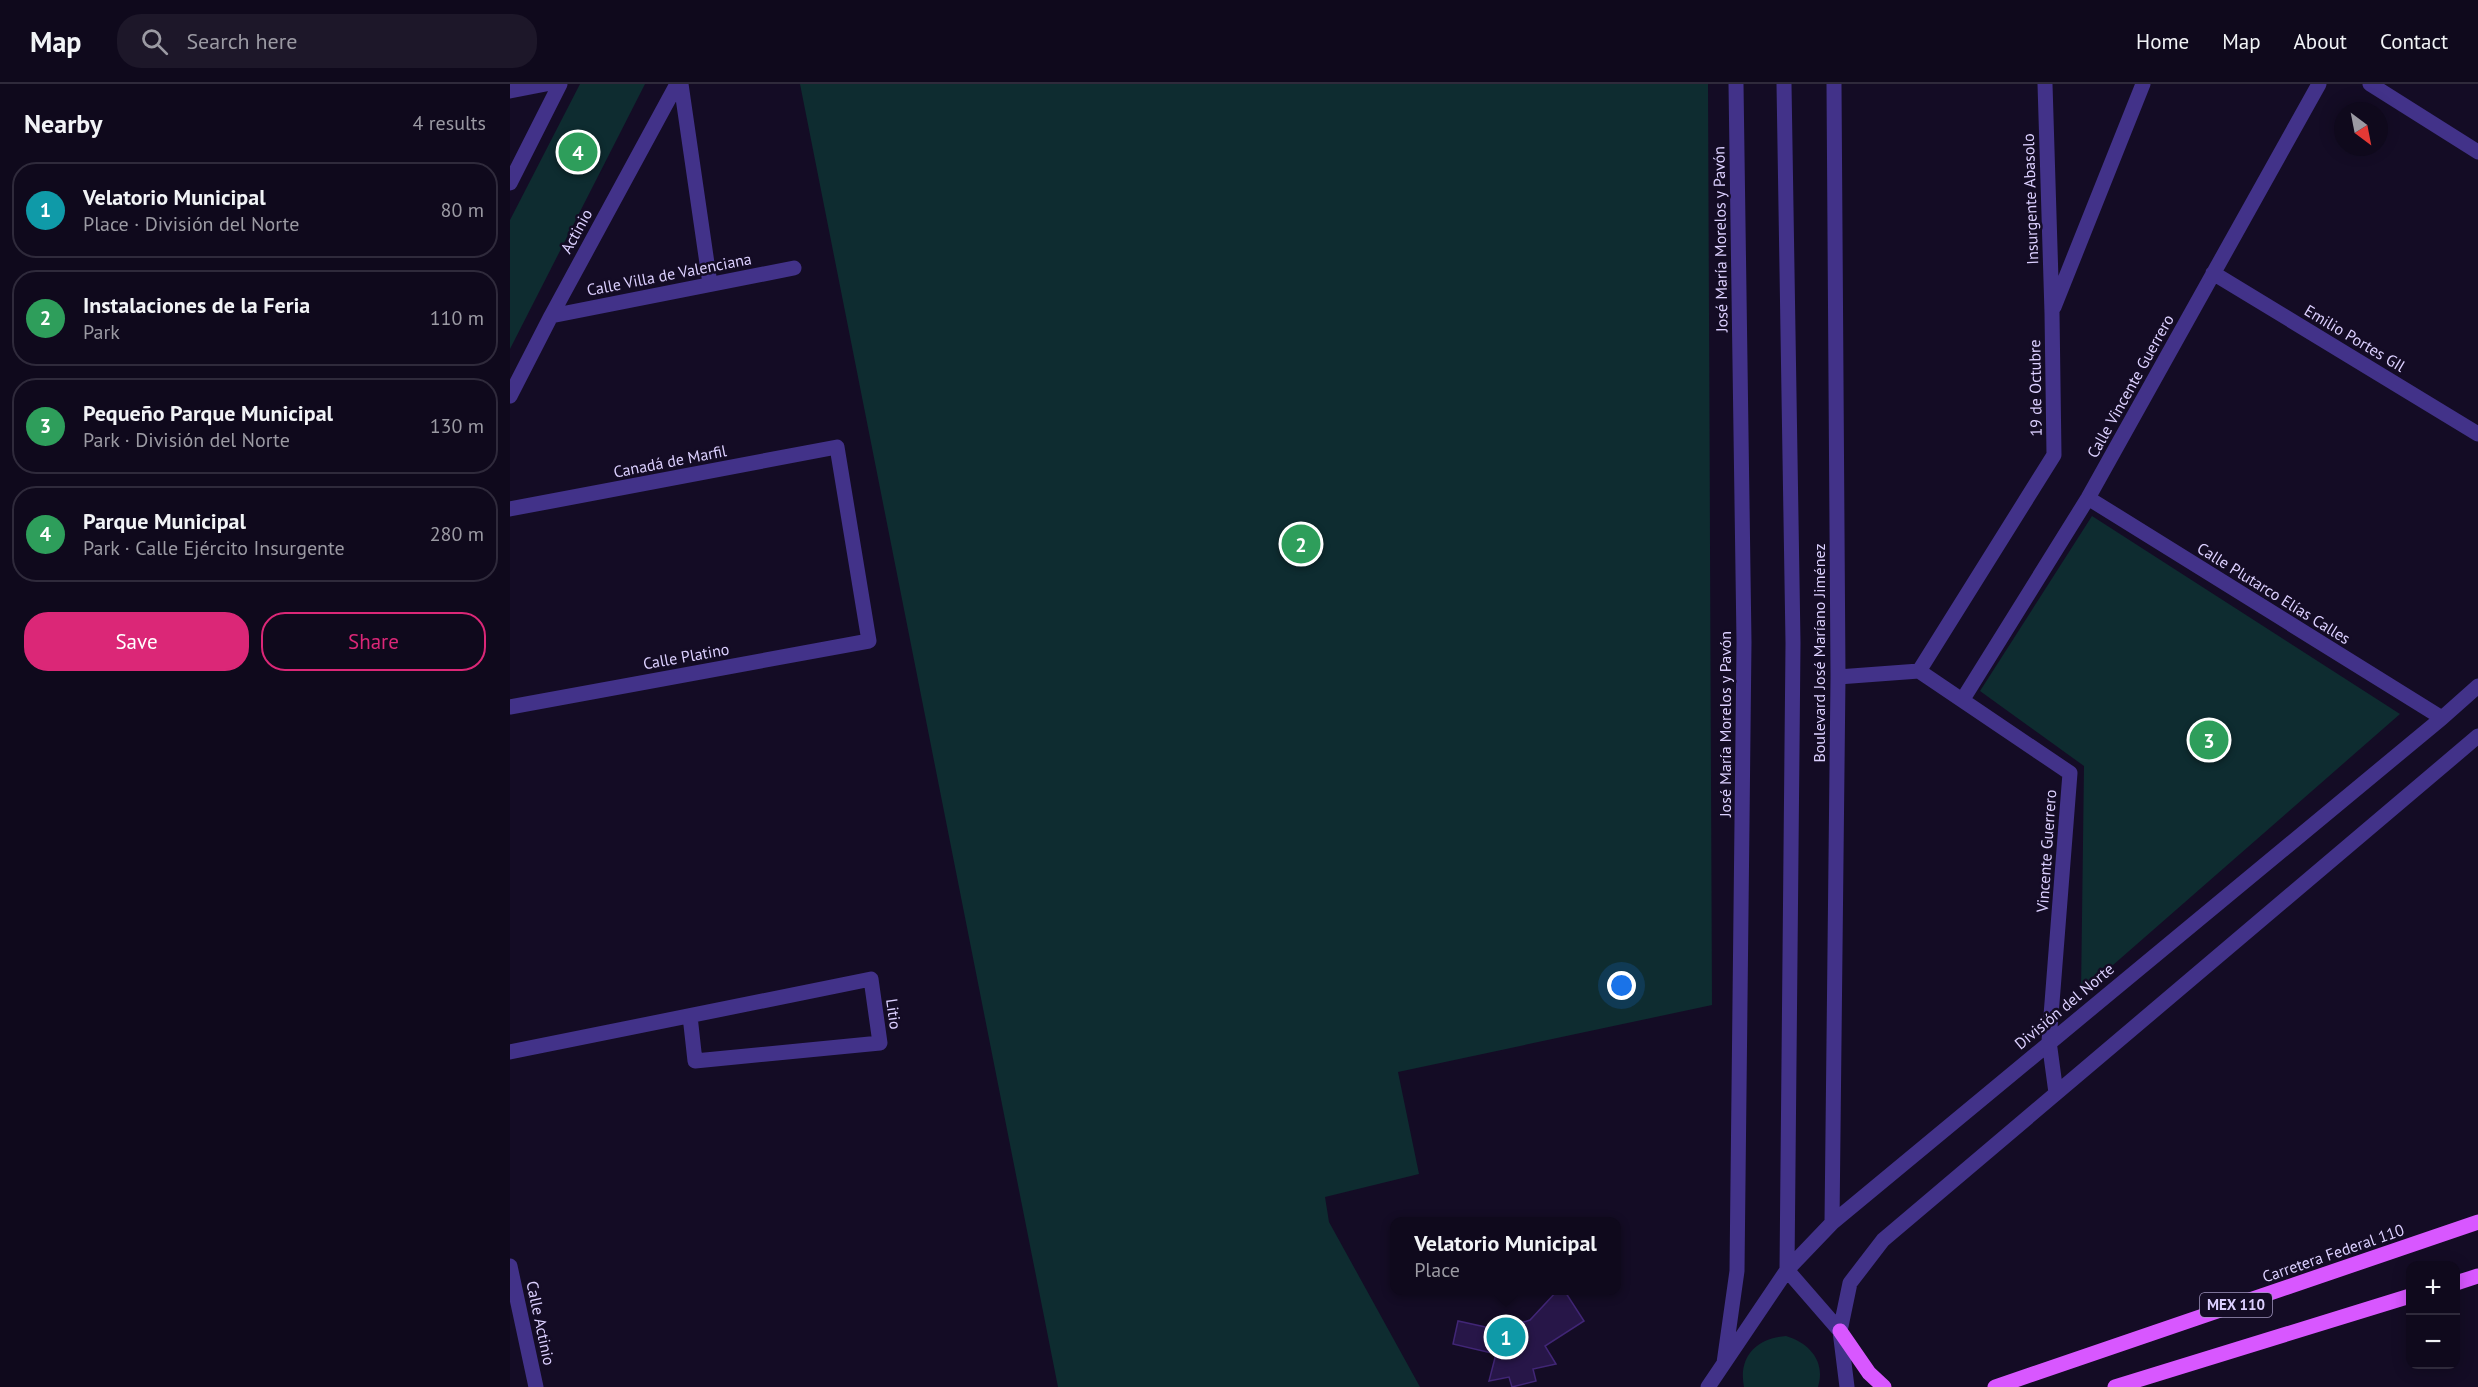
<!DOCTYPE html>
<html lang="en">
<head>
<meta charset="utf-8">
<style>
  :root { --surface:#0f091c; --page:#1d1729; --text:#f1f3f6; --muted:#9b9aa3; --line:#2f2a3b; --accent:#db2777 }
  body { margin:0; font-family:"PT Sans",sans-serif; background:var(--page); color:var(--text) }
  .controls { position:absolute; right:18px; bottom:18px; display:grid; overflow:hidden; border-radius:12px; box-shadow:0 3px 15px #0003 }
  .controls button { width:54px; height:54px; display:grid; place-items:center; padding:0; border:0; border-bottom:2px solid var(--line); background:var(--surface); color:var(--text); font:30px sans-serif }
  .compass { position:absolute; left:1824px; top:18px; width:54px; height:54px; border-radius:50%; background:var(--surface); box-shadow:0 3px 15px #0003; rotate:148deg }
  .you { position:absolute; left:1112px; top:902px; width:21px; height:21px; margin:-15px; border:4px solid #fff; border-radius:50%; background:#1a73e8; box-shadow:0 0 0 9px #1a73e833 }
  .badge { display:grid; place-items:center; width:39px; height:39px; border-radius:50%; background:var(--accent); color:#fff; font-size:20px; font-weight:700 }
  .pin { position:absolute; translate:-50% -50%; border:3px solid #fff; box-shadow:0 2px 6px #0006 }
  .popup { position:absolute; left:880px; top:1133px; width:231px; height:78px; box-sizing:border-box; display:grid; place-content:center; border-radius:12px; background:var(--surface); filter:drop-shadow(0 2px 4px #0005); font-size:20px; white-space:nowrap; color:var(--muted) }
  .popup b { font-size:22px; color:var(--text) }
  .popup::after { content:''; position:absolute; left:50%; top:100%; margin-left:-12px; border:12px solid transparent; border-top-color:var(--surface) }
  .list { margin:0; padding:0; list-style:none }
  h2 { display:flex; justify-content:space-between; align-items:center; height:78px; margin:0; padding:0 24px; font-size:26px }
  h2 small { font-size:20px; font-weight:400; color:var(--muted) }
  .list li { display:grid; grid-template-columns:39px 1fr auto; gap:18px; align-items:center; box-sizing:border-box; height:96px; margin:0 12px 12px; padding:0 12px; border:2px solid var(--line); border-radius:24px }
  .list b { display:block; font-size:22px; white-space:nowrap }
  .list p { margin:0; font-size:20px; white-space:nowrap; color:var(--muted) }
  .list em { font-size:20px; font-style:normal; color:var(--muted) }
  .actions { display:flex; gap:12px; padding:18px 24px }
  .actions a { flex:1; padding:14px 0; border:2px solid var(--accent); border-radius:24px; text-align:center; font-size:21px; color:var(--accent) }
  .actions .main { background:var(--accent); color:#fff }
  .icon { flex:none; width:33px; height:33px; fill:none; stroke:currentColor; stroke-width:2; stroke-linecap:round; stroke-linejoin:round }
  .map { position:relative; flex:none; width:1968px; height:1303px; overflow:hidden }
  header { display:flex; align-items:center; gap:36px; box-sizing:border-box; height:84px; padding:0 30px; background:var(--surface); border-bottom:2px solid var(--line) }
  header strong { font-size:28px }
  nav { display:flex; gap:33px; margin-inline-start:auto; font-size:21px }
  .search { width:420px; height:54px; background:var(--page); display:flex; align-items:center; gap:15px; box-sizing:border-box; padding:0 21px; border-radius:24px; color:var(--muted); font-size:22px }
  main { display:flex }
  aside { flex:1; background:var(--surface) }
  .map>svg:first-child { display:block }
</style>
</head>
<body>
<header>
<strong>Map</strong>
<div class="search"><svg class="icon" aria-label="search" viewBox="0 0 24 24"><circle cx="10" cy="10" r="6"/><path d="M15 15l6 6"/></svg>Search here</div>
<nav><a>Home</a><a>Map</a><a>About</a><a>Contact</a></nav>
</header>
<main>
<aside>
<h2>Nearby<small>4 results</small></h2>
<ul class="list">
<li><span class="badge" style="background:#0f9aa8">1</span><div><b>Velatorio Municipal</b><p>Place · División del Norte</p></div><em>80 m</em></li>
<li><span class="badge" style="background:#2e9e5b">2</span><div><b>Instalaciones de la Feria</b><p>Park</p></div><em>110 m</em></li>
<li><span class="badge" style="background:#2e9e5b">3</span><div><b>Pequeño Parque Municipal</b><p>Park · División del Norte</p></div><em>130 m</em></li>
<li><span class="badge" style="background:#2e9e5b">4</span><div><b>Parque Municipal</b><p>Park · Calle Ejército Insurgente</p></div><em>280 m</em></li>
</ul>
<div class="actions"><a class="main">Save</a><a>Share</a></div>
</aside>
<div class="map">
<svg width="1968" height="1303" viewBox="0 0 1968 1303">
  <rect width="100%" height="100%" fill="#140c25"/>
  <path fill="#0e2c30" d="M70 0H135L0 265V136Z
    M290 0H1198L1202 921 888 988 909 1090 815 1113 819 1138 910 1303H548Z
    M1582 432 1890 630 1571 909 1574 682 1470 607Z
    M1276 1252C1299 1259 1316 1277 1308 1303H1234C1228 1273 1246 1254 1276 1252Z"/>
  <path fill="#271648" stroke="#412676" stroke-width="1.5" d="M1048 1206H1054L1074 1237 1035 1262 1046 1280 1023 1285 1026 1297 1002 1303 999 1293 979 1297 986 1270 943 1260 948 1237 989 1246 1020 1236Z"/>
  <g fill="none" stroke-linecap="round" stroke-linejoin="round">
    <path stroke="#423289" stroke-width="15" d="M171 0 200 200
      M1274 0 1283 559 1277 1186 1330 1247
      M1860 0 1968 68
      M0 7 36 0
      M0 99 50 0
      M1703 189 1968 350
      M1544 223 1633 0
      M41 232 284 184
      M0 312 41 232 167 0
      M1578 414 1932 634
      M0 425 327 363 359 557 0 623
      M1409 587 1544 371 1542 229 1535 0
      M1409 587 1560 689 1539 957 1546 1009
      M1328 593 1409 587
      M1453 615 1578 414 1809 0
      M0 968 361 895 370 959 185 977 180 932
      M1322 1139 1328 593 1324 0
      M0 1182 26 1303
      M1214 1279 1227 1187 1234 558 1226 0
      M1198 1303 1277 1186 1322 1139 1932 634 1968 602
      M1337 1303 1330 1247 1340 1199 1373 1156 1968 652"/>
    <path stroke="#d857ff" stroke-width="15" d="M1946 1199 1968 1192
      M1330 1247 1359 1289 1374 1303
      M1485 1303 1968 1138
      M1605 1303 1900 1212"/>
  </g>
  <g text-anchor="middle" stroke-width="5" stroke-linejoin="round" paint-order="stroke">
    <rect fill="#140c25" stroke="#a095be" stroke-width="1.5" x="1690" y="1209" width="72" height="24" rx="4.5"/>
    <g font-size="15" font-weight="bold" fill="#dcd0ff">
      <text x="1726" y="1226">MEX 110</text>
    </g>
    <g font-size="16" fill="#dcd0ff" stroke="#140c25">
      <text transform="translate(1520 115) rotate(-92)" y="6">Insurgente Abasolo</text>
      <text transform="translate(66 147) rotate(-61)" y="6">Actinio</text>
      <text transform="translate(1210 155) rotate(-91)" y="6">José María Morelos y Pavón</text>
      <text transform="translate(159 190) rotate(-11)" y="6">Calle Villa de Valenciana</text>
      <text transform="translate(1845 254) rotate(31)" y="6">Emilio Portes GIl</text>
      <text transform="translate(1620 302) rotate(-61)" y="6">Calle Vincente Guerrero</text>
      <text transform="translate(1525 304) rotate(-91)" y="6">19 de Octubre</text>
      <text transform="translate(160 377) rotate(-11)" y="6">Canadá de Marfil</text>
      <text transform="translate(1764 509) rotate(32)" y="6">Calle Plutarco Elías Calles</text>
      <text transform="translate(1309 569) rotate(-90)" y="6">Boulevard José Maríano Jiménez</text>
      <text transform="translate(176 572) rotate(-10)" y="6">Calle Platino</text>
      <text transform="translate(1215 640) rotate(-90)" y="6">José María Morelos y Pavón</text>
      <text transform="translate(1536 767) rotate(-86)" y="6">Vincente Guerrero</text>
      <text transform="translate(1554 922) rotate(-40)" y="6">División del Norte</text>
      <text transform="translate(384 930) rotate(82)" y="6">Litio</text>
      <text transform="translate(1823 1169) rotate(-19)" y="6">Carretera Federal 110</text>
      <text transform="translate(31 1239) rotate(78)" y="6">Calle Actinio</text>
    </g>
  </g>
</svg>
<div class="controls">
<button>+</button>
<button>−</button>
</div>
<svg class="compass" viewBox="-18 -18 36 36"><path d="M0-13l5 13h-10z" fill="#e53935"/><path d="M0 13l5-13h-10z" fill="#9b9aa3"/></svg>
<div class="you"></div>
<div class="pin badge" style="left:996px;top:1253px;background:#0f9aa8">1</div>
<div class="popup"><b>Velatorio Municipal</b>Place</div>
<div class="pin badge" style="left:791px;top:460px;background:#2e9e5b">2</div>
<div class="pin badge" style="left:1699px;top:656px;background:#2e9e5b">3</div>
<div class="pin badge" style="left:68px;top:68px;background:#2e9e5b">4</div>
</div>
</main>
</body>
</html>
